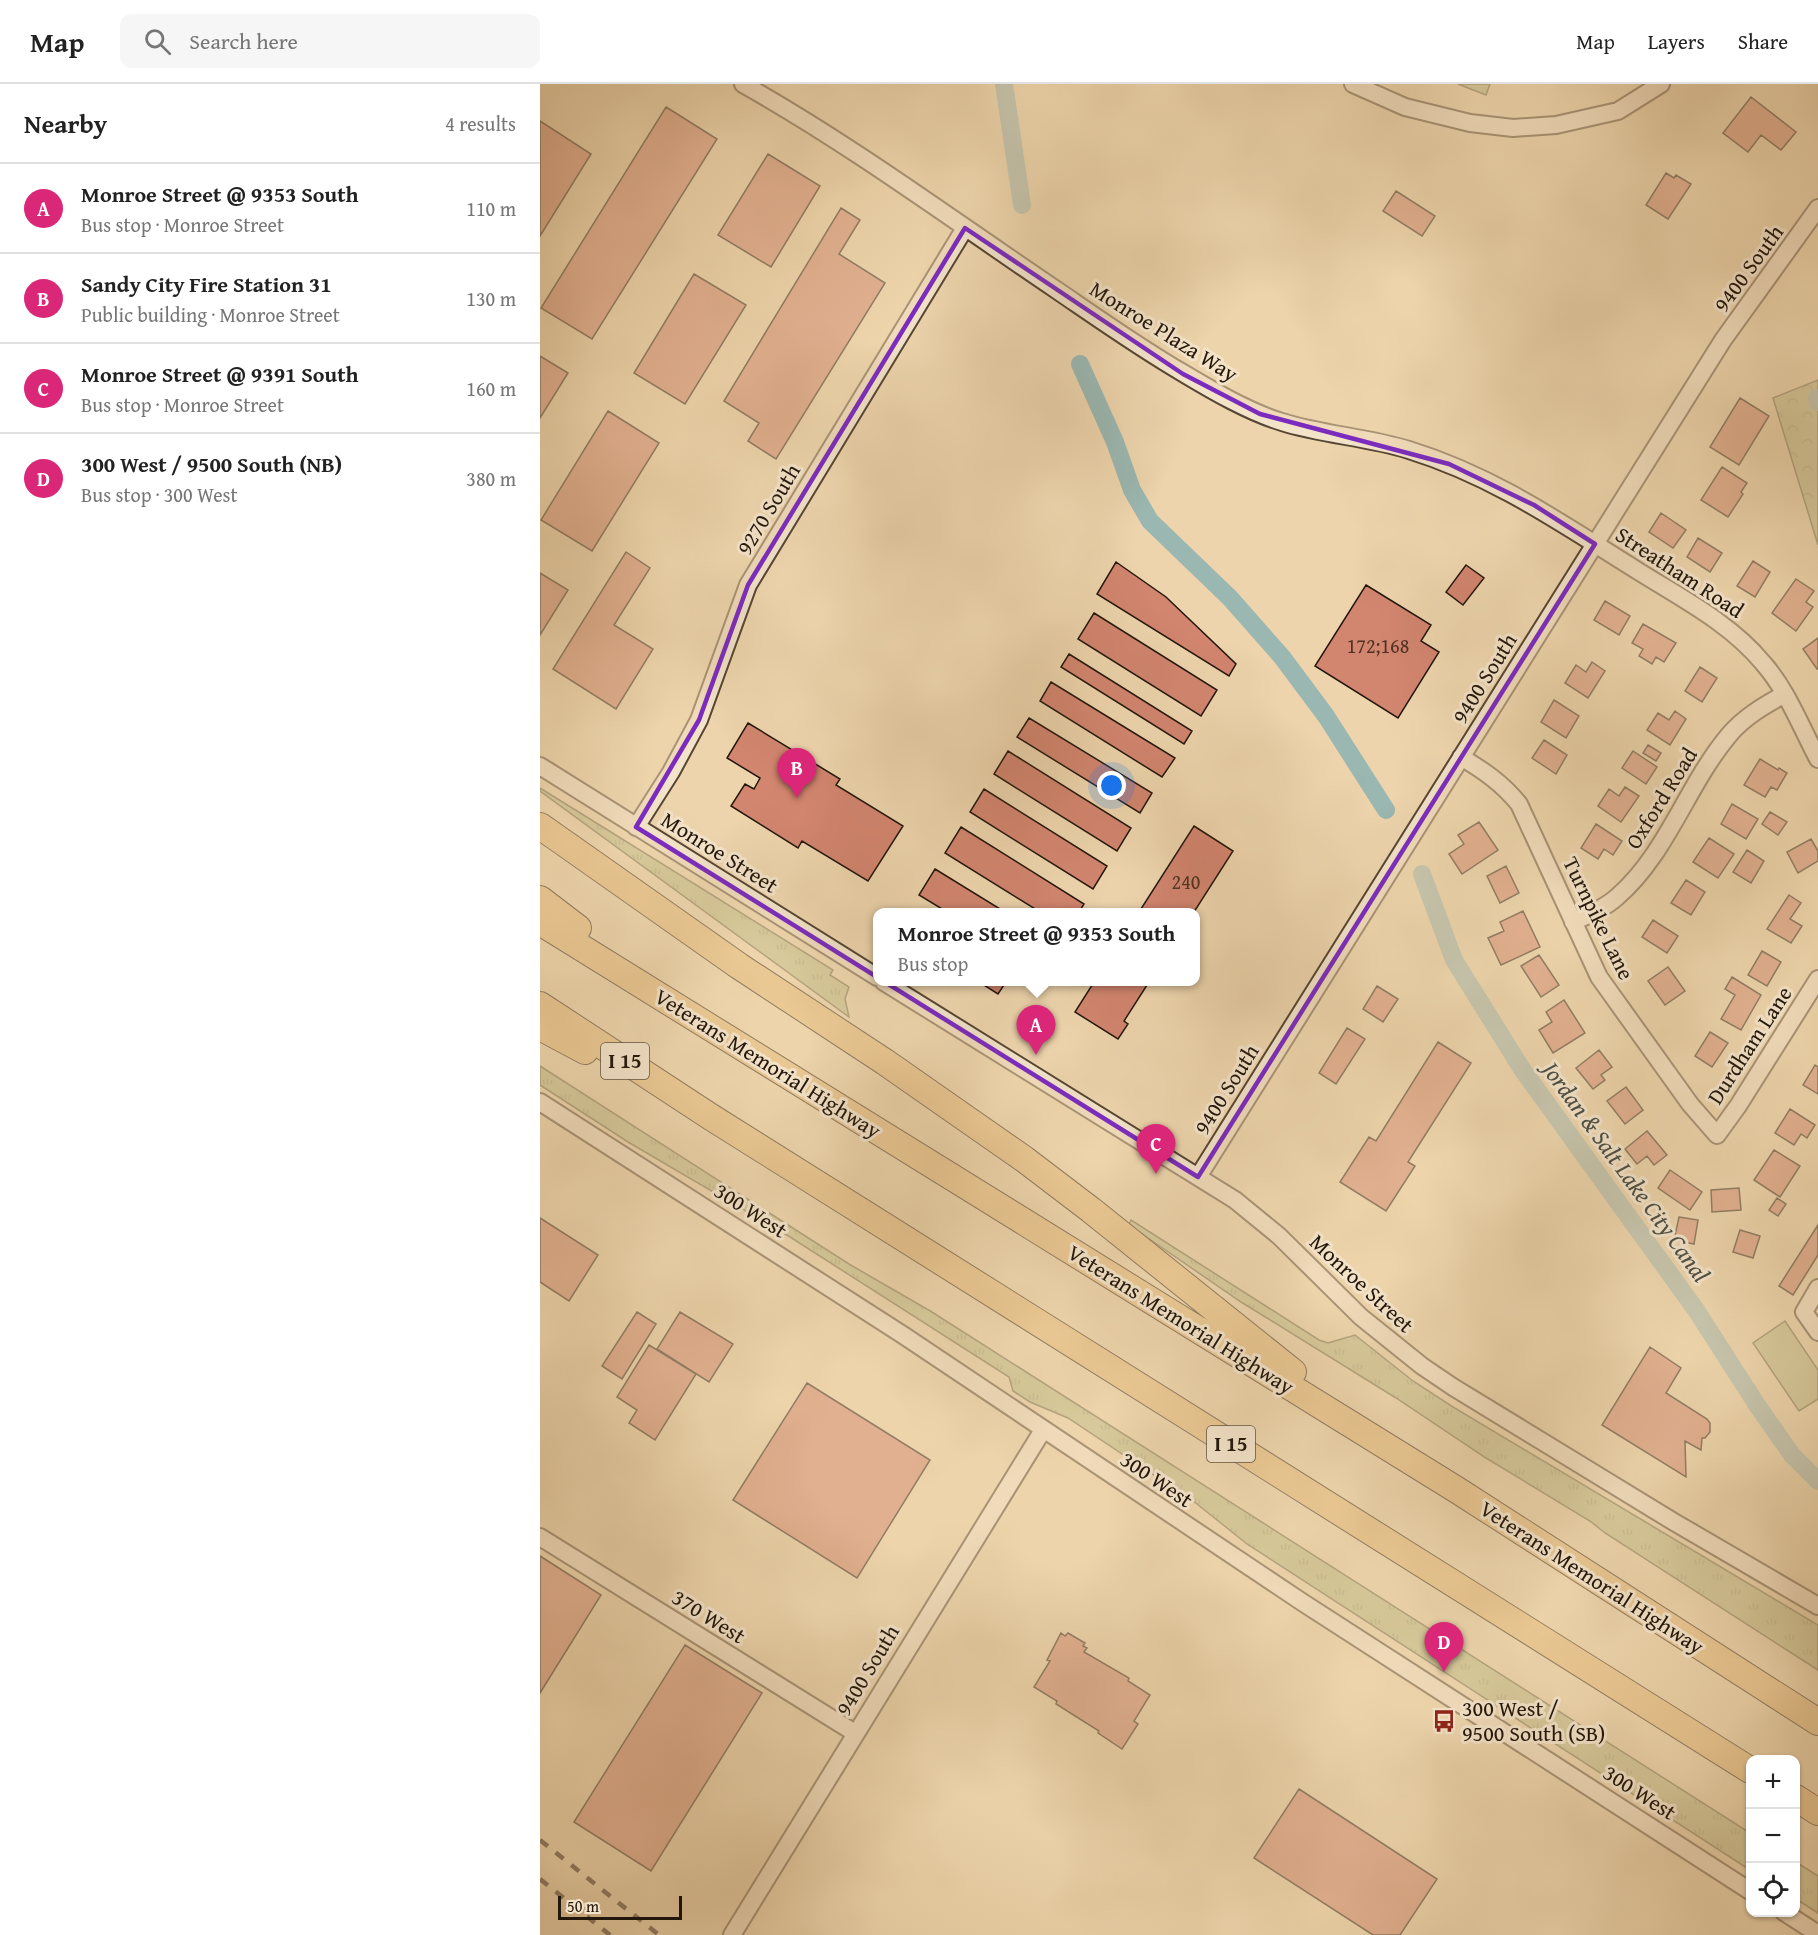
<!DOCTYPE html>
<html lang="en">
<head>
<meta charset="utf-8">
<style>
  :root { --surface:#fff; --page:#f6f6f6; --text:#222; --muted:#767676; --line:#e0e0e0; --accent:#db2777 }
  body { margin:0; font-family:"Gentium Book Plus",serif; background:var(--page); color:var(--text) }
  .controls { position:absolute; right:18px; bottom:18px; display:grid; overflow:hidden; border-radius:12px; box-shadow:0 2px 4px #0004 }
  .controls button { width:54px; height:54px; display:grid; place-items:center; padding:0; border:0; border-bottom:2px solid var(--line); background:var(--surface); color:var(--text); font:30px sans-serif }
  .scale { position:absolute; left:18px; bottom:15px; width:124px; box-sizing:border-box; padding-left:6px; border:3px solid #23170b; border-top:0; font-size:16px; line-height:21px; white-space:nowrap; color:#23170b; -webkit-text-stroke:4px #f3e3c9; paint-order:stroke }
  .you { position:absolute; left:572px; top:702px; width:21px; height:21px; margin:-15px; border:4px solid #fff; border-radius:50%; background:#1a73e8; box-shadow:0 0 0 9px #1a73e833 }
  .badge { display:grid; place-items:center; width:39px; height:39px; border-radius:50%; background:var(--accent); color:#fff; font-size:20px; font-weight:700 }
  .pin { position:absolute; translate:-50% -50px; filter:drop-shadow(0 2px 3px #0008) }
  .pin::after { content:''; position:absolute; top:32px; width:21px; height:18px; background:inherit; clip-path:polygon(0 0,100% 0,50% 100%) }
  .popup { position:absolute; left:333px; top:824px; width:327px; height:78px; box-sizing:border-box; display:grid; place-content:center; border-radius:12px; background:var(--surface); filter:drop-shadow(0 2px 4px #0005); font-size:20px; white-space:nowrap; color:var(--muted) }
  .popup b { font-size:22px; color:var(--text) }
  .popup::after { content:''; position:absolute; left:50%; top:100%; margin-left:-12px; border:12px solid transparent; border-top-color:var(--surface) }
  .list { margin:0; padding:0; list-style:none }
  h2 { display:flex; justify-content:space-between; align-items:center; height:78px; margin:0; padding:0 24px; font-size:26px }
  h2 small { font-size:20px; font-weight:400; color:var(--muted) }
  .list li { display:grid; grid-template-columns:39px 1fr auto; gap:18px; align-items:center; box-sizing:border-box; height:90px; padding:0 24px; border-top:2px solid var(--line) }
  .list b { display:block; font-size:22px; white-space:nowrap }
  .list p { margin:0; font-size:20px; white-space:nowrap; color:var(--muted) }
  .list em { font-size:20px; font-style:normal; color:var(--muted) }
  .icon { flex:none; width:33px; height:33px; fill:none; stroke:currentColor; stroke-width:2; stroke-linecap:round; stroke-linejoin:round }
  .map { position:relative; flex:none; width:1278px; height:1851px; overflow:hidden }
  header { display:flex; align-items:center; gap:36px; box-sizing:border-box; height:84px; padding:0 30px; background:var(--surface); border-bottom:2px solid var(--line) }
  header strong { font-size:28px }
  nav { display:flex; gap:33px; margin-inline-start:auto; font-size:21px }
  .search { width:420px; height:54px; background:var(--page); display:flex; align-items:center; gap:15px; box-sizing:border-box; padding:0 21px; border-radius:12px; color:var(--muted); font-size:22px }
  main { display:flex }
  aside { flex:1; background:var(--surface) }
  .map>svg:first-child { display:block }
</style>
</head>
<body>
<header>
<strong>Map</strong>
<div class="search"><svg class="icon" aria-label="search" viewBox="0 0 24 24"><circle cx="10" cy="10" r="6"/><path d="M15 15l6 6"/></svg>Search here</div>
<nav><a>Map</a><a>Layers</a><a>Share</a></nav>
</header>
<main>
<aside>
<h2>Nearby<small>4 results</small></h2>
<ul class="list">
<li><span class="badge">A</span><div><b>Monroe Street @ 9353 South</b><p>Bus stop · Monroe Street</p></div><em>110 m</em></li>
<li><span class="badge">B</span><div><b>Sandy City Fire Station 31</b><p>Public building · Monroe Street</p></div><em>130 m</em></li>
<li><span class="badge">C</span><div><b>Monroe Street @ 9391 South</b><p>Bus stop · Monroe Street</p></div><em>160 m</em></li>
<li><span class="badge">D</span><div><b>300 West / 9500 South (NB)</b><p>Bus stop · 300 West</p></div><em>380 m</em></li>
</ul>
</aside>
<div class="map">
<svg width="1278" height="1851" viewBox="0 0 1278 1851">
  <defs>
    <pattern id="grass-tufts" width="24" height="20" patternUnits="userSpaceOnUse" patternTransform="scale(1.5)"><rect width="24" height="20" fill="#bcbc87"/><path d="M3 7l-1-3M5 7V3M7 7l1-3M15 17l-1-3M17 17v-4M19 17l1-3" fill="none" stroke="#a1a173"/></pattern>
    <pattern id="forest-crowns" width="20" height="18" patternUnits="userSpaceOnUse" patternTransform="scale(1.5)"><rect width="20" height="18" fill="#bcbc87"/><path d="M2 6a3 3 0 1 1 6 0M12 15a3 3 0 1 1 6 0" fill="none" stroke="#a1a173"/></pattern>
  </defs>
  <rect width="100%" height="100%" fill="#edd4ac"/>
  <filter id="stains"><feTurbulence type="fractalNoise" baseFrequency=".00333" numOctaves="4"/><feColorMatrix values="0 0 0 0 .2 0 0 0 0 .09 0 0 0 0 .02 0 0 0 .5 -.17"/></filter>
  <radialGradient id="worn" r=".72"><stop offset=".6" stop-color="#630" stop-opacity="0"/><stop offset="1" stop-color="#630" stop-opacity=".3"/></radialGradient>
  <path fill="url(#grass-tufts)" stroke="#706a49" stroke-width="1.5" d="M0 704 293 886 290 891 309 903 305 915 309 933 0 707Z
    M0 982 309 1180 392 1228 1210 1749V1786L707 1460 657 1420 528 1334 490 1318 473 1307 469 1293 250 1153 88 1058 0 1001Z
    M591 1136 779 1256 788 1259 815 1251 873 1297 913 1323 1278 1541V1586L1065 1449 1050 1437 946 1374 856 1314 701 1218 589 1141Z
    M1256 1778 1278 1792V1829L1256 1815Z"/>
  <path fill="url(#forest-crowns)" stroke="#706a49" stroke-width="1.5" d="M1278 296V461L1233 314Z"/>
  <path fill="#bcbc87" stroke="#706a49" stroke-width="1.5" d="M918 0H950L946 11Z
    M1245 1237 1278 1286V1315L1259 1327 1213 1259Z"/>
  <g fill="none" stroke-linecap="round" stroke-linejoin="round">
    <path stroke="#9ab7b1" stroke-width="18" d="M464 0 482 121
      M540 280 575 358 592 406 610 437 690 514 742 573 786 632 846 726
      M1277 314 1278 318
      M882 790 914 876 982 985 1156 1226 1217 1321 1252 1371 1278 1397"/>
  </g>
  <path fill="#d2856f" stroke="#23170b" stroke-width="1.5" d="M1211 13 1256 48 1241 66 1221 51 1208 68 1183 49Z
    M126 23 177 55 52 255 1 224Z
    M0 37 51 70 0 152Z
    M228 70 280 102 231 183 178 151Z
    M1126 89 1134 94 1136 91 1151 100 1128 135 1106 121Z
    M856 107 895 132 882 152 843 127Z
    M301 124 320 136 299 170 345 199 236 375 208 357 219 339 184 317Z
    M154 190 206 221 145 320 94 289Z
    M0 272 28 289 0 334Z
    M1200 314 1229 332 1199 381 1170 363Z
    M68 327 119 359 52 467 1 436Z
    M1182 383 1207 399 1201 408 1203 410 1188 433 1161 416Z
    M1121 429 1146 446 1133 464 1109 448Z
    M1158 454 1182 469 1170 488 1147 473Z
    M86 468 110 484 74 541 113 565 76 625 13 585Z
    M1213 477 1230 488 1215 513 1197 502Z
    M576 478 626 513 696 580 689 592 557 510Z
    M926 481 944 494 923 521 906 508Z
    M0 489 28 506 0 551Z
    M1256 495 1274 507 1266 518 1273 523 1256 547 1232 529Z
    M826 501 891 541 881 557 899 568 858 634 775 582Z
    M1065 517 1090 532 1079 551 1054 536Z
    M554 529 677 606 661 632 538 555Z
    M1103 540 1136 559 1124 578 1116 573 1112 580 1099 572 1103 565 1092 559Z
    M1278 554V585H1277L1263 565Z
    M529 570 652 647 644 660 521 583Z
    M1052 578 1065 587 1048 614 1025 599 1036 581 1046 588Z
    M1160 583 1177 594 1162 618 1145 607Z
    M511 598 635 674 622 693 500 617Z
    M1014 616 1039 632 1026 654 1001 638Z
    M1135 627 1146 635 1130 661 1107 646 1118 629 1129 636Z
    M489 634 612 709 600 729 477 653Z
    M208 639 300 695 296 701 363 742 328 797 262 757 258 764 191 722 205 700 214 705 220 694 187 674Z
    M1004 656 1027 671 1016 690 992 674Z
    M1108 661 1121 669 1116 677 1103 669Z
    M468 667 591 744 577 767 454 690Z
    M1093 667 1117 683 1106 700 1082 684Z
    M1220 675 1238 686 1239 684 1247 689 1237 706 1231 703 1225 713 1204 701Z
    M1085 703 1099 712 1081 738 1058 722 1069 705 1079 712Z
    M444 705 567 782 553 805 430 728Z
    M1192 720 1218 735 1206 755 1181 740Z
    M1230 728 1247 738 1238 751 1222 740Z
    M939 738 958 766 922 790 909 770 924 760 918 751Z
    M1056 740 1082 757 1073 771 1064 765 1058 775 1041 764Z
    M654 742 693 767 654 828H599Z
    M421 743 544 820 539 828H500L405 769Z
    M1169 754 1194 770 1178 794 1153 778Z
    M1271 755 1278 767V777L1258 789 1247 768Z
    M1207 766 1224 777 1211 799 1193 788Z
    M966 782 979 809 960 819 947 792Z
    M395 785 465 828H407L379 811Z
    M1146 796 1165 808 1151 831 1131 819Z
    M1249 811 1261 819 1250 835 1262 842 1251 859 1227 845Z
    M983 827 1000 863 961 881 948 854 964 847 960 838Z
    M1113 836 1138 852 1127 869 1102 853Z
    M1222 867 1241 878 1227 902 1208 891Z
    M999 871 1019 901 1001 913 981 882Z
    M1128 883 1145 907 1125 921 1108 897Z
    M1192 893 1221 911 1201 946 1181 935 1195 911 1185 905Z
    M439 898H466L458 910Z
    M554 898H609L584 937 588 940 578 955 535 928Z
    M837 902 858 915 843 938 823 925Z
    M1024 916 1045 949 1013 969 999 946 1012 938 1006 928Z
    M807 944 825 955 796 1000 779 989Z
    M1170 948 1188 959 1172 983 1155 972Z
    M898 958 931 979 868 1078 875 1082 846 1127 800 1098 829 1053 836 1057Z
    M1059 966 1072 983 1061 991 1065 996 1053 1005 1036 984Z
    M1275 981 1278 983V1010L1263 1001Z
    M1086 1003 1103 1026 1085 1040 1067 1017Z
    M1250 1025 1275 1041 1267 1054 1261 1050 1254 1061 1235 1049Z
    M1107 1047 1127 1071 1114 1081 1107 1072 1097 1080 1085 1065Z
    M1234 1066 1260 1082 1240 1113 1214 1096Z
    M1130 1086 1162 1108 1150 1126 1118 1104Z
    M1199 1104 1201 1126 1172 1128 1171 1106Z
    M1237 1114 1246 1120 1238 1132 1229 1126Z
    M1139 1133 1158 1136 1154 1160 1134 1156Z
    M0 1134 58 1171 29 1217 0 1198Z
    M1278 1141V1171L1253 1211 1239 1202Z
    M1200 1146 1220 1152 1213 1174 1193 1168Z
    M97 1228 116 1240 82 1295 62 1282Z
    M140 1228 193 1260 169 1298 117 1265Z
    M109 1261 156 1290 115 1356 89 1339 97 1326 77 1313Z
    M1110 1263 1141 1284 1126 1309 1167 1335 1170 1339V1348L1165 1354H1162L1161 1366 1145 1357 1146 1393 1062 1341Z
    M267 1299 390 1376 317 1494 193 1416Z
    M0 1472 61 1511 0 1609Z
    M521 1549 525 1552 528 1549 545 1559 543 1562 547 1564 544 1568 589 1594 588 1597 610 1611 594 1637 598 1640 582 1665 558 1649 559 1647 516 1620 517 1617 494 1603 510 1577 507 1576Z
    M145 1561 222 1609 111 1787 34 1738Z
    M759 1705 897 1795 860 1851H833L714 1774Z"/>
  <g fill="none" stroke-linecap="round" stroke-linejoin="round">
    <g stroke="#564633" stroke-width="20">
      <path id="minor" d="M203 0C313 62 414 137 518 207 559 235 600 264 643 289 673 307 709 328 742 338 783 351 828 353 869 366 956 393 1022 440 1098 487 1141 514 1190 539 1223 579 1247 606 1261 643 1278 675
        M813 0 865 23 930 39 973 44 1016 41 1078 27 1121 0
        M921 673C944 687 962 699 979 720L1059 893 1150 1020 1177 1051 1198 1022 1278 895
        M0 682 337 893
        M96 743 131 688 159 636 208 501 425 144
        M1033 838C1048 831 1065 824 1077 813 1127 770 1147 701 1189 651 1204 633 1225 621 1245 610
        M344 898 695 1116 739 1152 821 1233 882 1282 913 1303 1134 1438 1278 1522
        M0 1018 363 1251 762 1518 1210 1807
        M658 1093 1183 256 1278 124
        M1278 1204 1264 1228 1278 1248
        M0 1453 315 1649
        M1244 1828 1278 1850
        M192 1851 503 1346"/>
    </g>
    <g stroke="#23170b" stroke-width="28">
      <path id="highway" d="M0 742 199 882 345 978 484 1075 551 1126 753 1288
        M0 815 38 844
        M0 838 917 1406 1278 1638
        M0 921 171 1033 1210 1686
        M0 943 45 967
        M1256 1714 1278 1728"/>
    </g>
    <use href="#minor" stroke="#f3e3c9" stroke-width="16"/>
    <use href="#highway" stroke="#e6ba76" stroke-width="26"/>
    <path stroke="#23170b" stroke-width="4.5" stroke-dasharray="10 10" stroke-linecap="butt" d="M0 1756 119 1851
      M0 1795 70 1851"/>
  </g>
  <path d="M0 0H1278V1851H0ZM425 144 643 290 720 330 909 380 994 421 1055 460 658 1093 96 743 159 636 208 501Z" fill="#edd4ac" fill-opacity=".55" fill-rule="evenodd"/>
  <path fill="none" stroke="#7b2cbf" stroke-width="4.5" stroke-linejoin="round" d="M425 144 643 290 720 330 909 380 994 421 1055 460 658 1093 96 743 159 636 208 501Z"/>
  <defs>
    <g id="bus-bare" transform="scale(1.8)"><path d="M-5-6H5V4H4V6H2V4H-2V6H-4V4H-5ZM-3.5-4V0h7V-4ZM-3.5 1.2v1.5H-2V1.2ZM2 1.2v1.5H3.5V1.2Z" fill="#8f2418" stroke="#f3e3c9" stroke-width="2.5" paint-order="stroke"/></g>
  </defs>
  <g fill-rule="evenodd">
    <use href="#bus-bare" x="904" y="1637"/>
  </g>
  <g text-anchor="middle" stroke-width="6" stroke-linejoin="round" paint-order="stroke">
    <g font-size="20" fill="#4f3224">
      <text x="838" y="569">172;168</text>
      <text x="646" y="805">240</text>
    </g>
    <g fill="#f3e3c9" stroke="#615444" stroke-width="1.5">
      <rect x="61" y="959" width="48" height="36" rx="4.5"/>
      <rect x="667" y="1342" width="48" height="36" rx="4.5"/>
    </g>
    <g font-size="21" font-weight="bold" fill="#23170b">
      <text x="85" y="984">I 15</text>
      <text x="691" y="1367">I 15</text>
    </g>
    <g font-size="22" fill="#23170b" stroke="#f3e3c9">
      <text transform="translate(1208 184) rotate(-54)" y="8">9400 South</text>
      <text transform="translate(624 247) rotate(32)" y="8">Monroe Plaza Way</text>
      <text transform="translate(228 425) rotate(-59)" y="8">9270 South</text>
      <text transform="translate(1140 488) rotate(33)" y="8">Streatham Road</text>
      <text transform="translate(944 594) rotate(-58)" y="8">9400 South</text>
      <text transform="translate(1121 714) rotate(-58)" y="8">Oxford Road</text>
      <text transform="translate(180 768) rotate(32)" y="8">Monroe Street</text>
      <text transform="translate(1059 834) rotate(64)" y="8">Turnpike Lane</text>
      <text transform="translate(1209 961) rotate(-57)" y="8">Durdham Lane</text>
      <text transform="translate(228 979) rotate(32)" y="8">Veterans Memorial Highway</text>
      <text transform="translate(686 1005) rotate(-58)" y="8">9400 South</text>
      <text transform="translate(211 1126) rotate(33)" y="8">300 West</text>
      <text transform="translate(822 1199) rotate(43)" y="8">Monroe Street</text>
      <text transform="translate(641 1235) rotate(32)" y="8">Veterans Memorial Highway</text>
      <text transform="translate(617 1395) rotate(34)" y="8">300 West</text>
      <text transform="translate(1052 1493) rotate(33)" y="8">Veterans Memorial Highway</text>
      <text transform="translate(169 1532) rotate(32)" y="8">370 West</text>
      <text transform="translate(327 1586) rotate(-59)" y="8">9400 South</text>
      <text transform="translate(1100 1708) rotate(33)" y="8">300 West</text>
    </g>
    <g font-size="22" fill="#23170b" stroke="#f3e3c9" text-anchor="start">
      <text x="922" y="1632">300 West /<tspan x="922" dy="25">9500 South (SB)</tspan></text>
    </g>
    <g font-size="24" font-style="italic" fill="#4d4f45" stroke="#f3e3c9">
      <text transform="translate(1086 1088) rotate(54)" y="8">Jordan &amp; Salt Lake City Canal</text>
    </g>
  </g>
  <rect width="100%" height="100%" filter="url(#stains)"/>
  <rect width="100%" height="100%" fill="url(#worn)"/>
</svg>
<div class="controls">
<button>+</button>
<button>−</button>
<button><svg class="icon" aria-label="locate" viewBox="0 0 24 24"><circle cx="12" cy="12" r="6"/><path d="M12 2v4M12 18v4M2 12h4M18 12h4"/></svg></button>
</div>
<div class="scale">50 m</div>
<div class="you"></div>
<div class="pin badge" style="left:496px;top:971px">A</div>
<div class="popup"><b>Monroe Street @ 9353 South</b>Bus stop</div>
<div class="pin badge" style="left:257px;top:714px">B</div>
<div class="pin badge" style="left:616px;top:1090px">C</div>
<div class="pin badge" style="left:904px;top:1588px">D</div>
</div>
</main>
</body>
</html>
